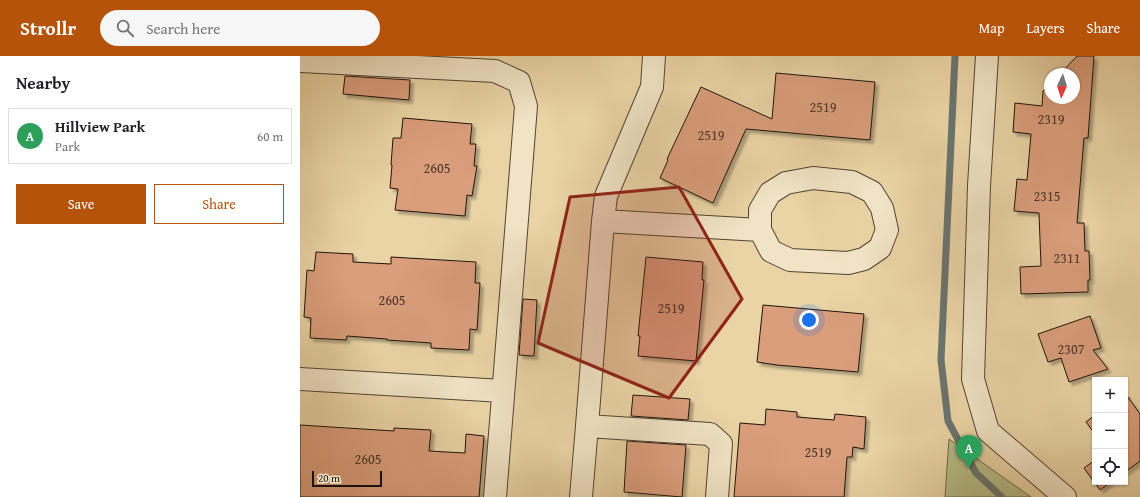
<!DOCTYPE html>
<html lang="en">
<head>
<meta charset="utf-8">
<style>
  :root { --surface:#fff; --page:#f6f6f6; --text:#202124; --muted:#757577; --line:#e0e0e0; --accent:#b45309 }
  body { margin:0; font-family:"Gentium Book Plus",serif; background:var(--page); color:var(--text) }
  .controls { position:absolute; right:12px; bottom:12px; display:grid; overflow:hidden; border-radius:0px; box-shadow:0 1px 3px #0004 }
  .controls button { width:36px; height:36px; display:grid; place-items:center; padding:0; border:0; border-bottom:1px solid var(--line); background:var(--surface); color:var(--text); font:20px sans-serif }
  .compass { position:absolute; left:744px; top:12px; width:36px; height:36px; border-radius:50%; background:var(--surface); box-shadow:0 1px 3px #0004; rotate:184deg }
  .scale { position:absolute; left:12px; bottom:10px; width:70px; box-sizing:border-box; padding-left:4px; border:2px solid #1e140c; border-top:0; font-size:11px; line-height:14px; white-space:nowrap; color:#1e140c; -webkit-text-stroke:3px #f1e3c5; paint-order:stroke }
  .you { position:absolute; left:509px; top:264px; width:14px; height:14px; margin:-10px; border:3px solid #fff; border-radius:50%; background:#1a73e8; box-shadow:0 0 0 6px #1a73e833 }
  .badge { display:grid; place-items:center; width:26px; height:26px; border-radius:50%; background:var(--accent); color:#fff; font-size:13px; font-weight:700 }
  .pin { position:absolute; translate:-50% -33px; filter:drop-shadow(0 1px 2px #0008) }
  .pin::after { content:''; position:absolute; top:21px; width:14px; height:12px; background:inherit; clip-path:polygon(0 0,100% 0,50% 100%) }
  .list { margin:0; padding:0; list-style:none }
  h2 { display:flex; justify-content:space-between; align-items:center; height:52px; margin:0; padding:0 16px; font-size:17px }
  h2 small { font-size:13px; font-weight:400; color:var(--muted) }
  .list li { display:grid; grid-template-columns:26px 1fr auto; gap:12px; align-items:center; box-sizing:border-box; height:56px; margin:0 8px 8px; padding:0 8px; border:1px solid var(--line); border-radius:0px }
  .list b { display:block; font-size:15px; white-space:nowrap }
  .list p { margin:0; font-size:13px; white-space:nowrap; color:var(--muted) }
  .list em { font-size:13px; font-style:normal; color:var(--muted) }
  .actions { display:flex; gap:8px; padding:12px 16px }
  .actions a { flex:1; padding:9px 0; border:1px solid var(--accent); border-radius:0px; text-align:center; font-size:14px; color:var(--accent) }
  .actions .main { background:var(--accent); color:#fff }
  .icon { flex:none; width:22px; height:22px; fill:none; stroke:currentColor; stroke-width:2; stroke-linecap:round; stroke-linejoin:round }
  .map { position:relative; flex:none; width:840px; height:441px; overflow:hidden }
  header { display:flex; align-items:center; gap:24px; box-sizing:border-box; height:56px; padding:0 20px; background:var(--accent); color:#fff }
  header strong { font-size:19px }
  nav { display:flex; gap:22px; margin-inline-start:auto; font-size:14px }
  .search { width:280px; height:36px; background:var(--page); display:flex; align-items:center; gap:10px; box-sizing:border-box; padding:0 14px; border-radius:22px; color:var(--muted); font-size:15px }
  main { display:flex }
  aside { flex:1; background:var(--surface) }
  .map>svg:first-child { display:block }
</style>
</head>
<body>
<header>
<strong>Strollr</strong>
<div class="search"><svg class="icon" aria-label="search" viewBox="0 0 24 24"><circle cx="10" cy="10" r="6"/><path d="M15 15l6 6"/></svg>Search here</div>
<nav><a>Map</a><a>Layers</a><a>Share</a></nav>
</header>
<main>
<aside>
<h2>Nearby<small></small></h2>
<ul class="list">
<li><span class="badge" style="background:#2e9e5b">A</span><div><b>Hillview Park</b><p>Park</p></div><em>60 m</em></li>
</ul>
<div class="actions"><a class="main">Save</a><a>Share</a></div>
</aside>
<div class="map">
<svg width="840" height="441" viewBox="0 0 840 441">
  <defs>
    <filter id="shadow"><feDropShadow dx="3.5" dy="3.5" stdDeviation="1" flood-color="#0004"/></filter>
  </defs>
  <rect width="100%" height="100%" fill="#ead4a6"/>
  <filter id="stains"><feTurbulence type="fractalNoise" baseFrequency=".005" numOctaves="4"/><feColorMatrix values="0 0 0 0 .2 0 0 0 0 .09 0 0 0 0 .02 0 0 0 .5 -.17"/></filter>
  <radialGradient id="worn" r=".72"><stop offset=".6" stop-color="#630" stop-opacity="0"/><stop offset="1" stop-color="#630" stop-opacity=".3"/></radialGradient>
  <path fill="#b5bd88" stroke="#6a684a" d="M649 383 731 441H645Z"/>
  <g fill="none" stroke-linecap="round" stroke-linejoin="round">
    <path stroke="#69756f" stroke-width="7" d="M655 0 641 304 648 365 676 417 702 441"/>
  </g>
  <path fill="#da9e7b" stroke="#1e140c" filter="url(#shadow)" d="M777 0H794L788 82H784L777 167H784L785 195H789L790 224H788V236L721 238 720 211 741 210 739 157 714 155 717 123 727 124 731 78 713 76 715 47 742 50 743 35 750 28V42H774V18H760Z
    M476 17 575 26 570 84 446 73 413 147 360 122 368 104 367 103 401 31 472 63Z
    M45 20 110 24 109 44 43 38Z
    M103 62 172 68 170 88H176L174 110H177L172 140 167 139 165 160 95 154 98 133 90 132 92 109H91L93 82H101Z
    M16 196 53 198V206L91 208V201L176 206 175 227H180L177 274 170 273 169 294 131 292V287L87 284V283L47 280 46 284 10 282 11 262 4 261 7 214 14 215Z
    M346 201 403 206 402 224H404L396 305 338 300 340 280H338Z
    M223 243 237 244 234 300 219 299Z
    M463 249 564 258 558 316 477 309 457 306Z
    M790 260 801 292 793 294 808 313 769 326 761 302 748 306 738 278Z
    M825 337 840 358V405L825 416Z
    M333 339 390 343 388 364 331 360Z
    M466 353 497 356V361L534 364 535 358 566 361 564 393 553 391 552 401H547L544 441H434L440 367 465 369Z
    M795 359V378L786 366Z
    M0 369 94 375V372L131 374 129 395 165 397 166 378 184 380 179 441H0Z
    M327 385 386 389 382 441 324 436Z
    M795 404V426H811L800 434 784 412Z"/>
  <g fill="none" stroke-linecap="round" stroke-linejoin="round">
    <g stroke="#514432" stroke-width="24">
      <path id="minor" d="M687 0 679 130 673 323 688 375 765 441
        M0 5 195 15 219 26 226 50 195 441
        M513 122 552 126 572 136 582 152 587 174 580 192 564 203 548 207 490 204 471 195 460 174V154L470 137 486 127Z
        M303 165 460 174
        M0 323 203 335
        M287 370 410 378 421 388 417 441
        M281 441 287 370 303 165 306 140 352 31 354 0"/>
    </g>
    <use href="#minor" stroke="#f1e3c5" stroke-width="22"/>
  </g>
  <path fill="#8f2418" fill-opacity="0.2" stroke="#8f2418" stroke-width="3" stroke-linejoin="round" d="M379 131 442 243 369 342 238 287 270 141Z"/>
  <g text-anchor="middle" stroke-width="4" stroke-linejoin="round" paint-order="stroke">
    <g font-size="14" fill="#4d3628">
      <text x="523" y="56">2519</text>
      <text x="751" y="68">2319</text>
      <text x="411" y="84">2519</text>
      <text x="137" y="117">2605</text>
      <text x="747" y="145">2315</text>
      <text x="767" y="207">2311</text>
      <text x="92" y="249">2605</text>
      <text x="371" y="257">2519</text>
      <text x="771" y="298">2307</text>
      <text x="518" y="401">2519</text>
      <text x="68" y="408">2605</text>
    </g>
  </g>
  <rect width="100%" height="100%" filter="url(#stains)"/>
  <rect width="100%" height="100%" fill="url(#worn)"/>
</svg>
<div class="controls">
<button>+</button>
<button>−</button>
<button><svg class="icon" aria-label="locate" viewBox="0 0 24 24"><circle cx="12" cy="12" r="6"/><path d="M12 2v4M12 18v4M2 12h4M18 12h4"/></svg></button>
</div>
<svg class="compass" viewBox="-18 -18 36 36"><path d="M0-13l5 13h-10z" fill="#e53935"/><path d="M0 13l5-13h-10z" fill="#757577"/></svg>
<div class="scale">20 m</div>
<div class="you"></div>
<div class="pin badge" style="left:669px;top:412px;background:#2e9e5b">A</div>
</div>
</main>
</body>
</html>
